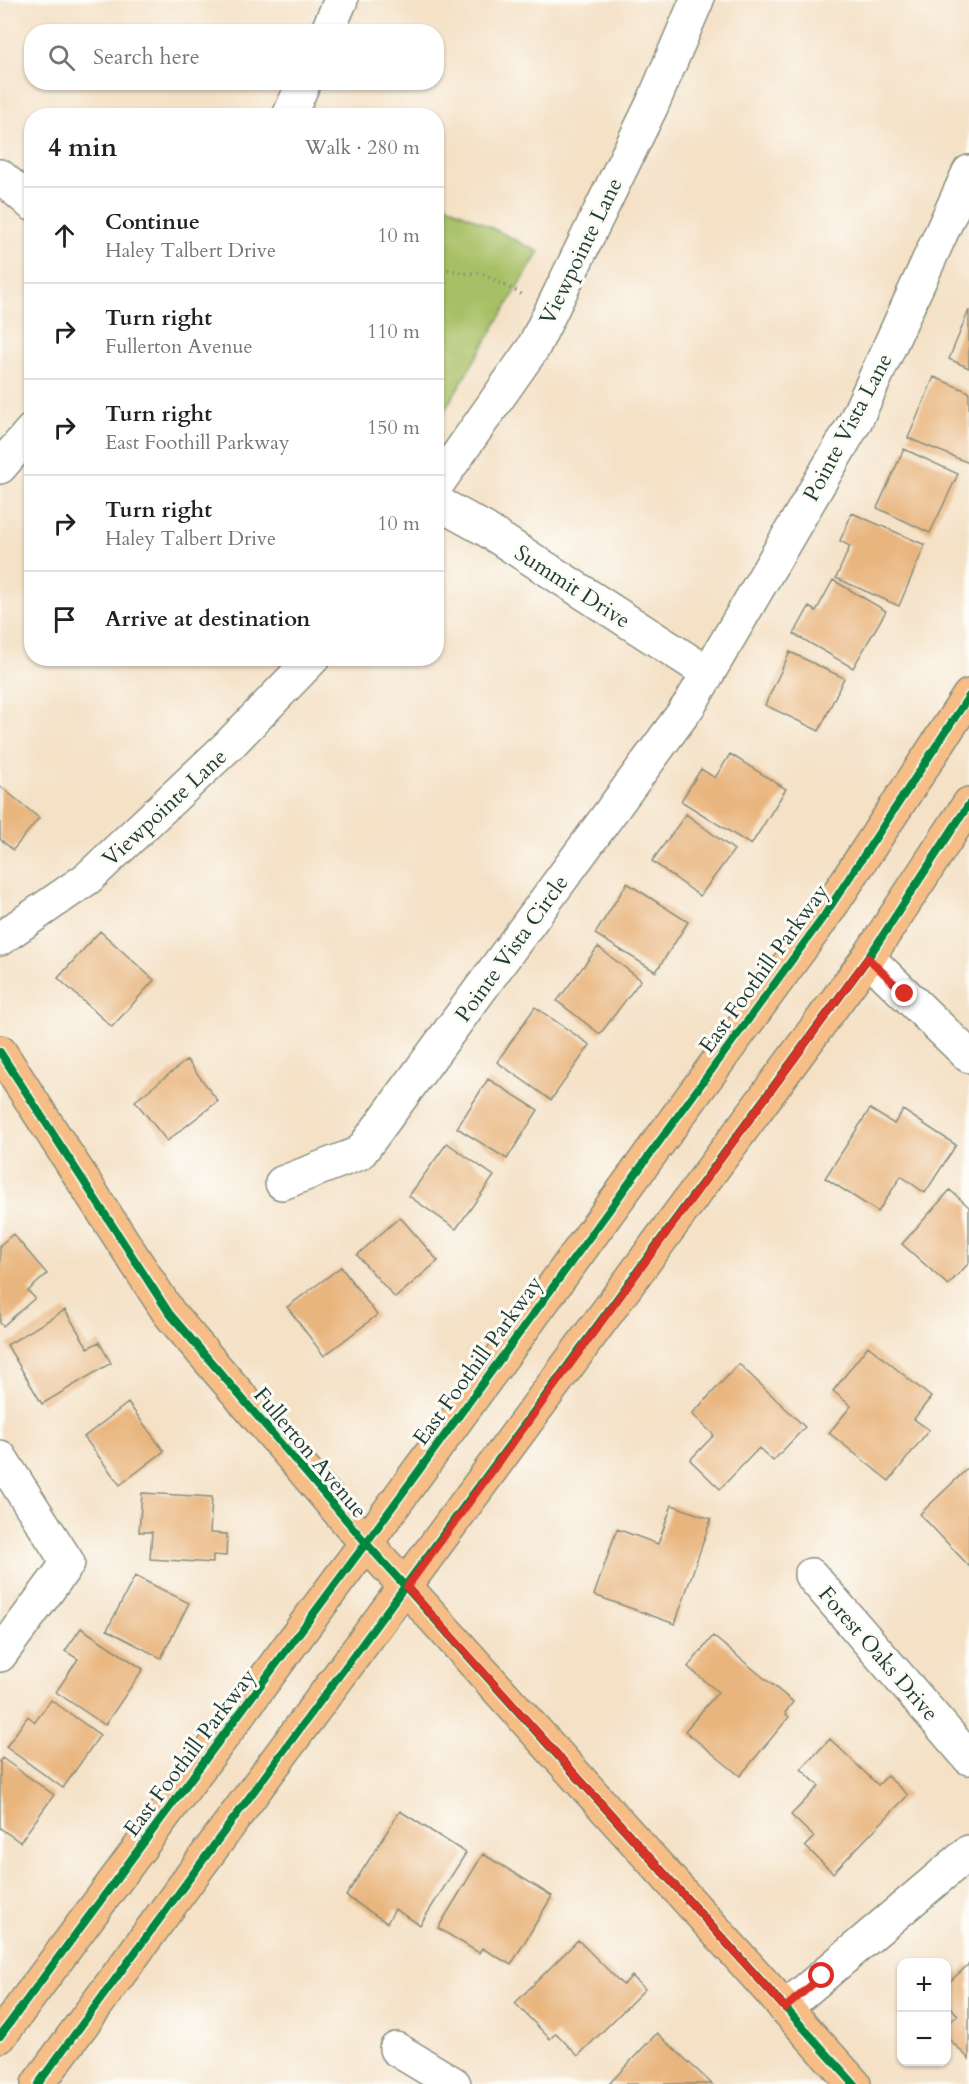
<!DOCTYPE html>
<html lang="en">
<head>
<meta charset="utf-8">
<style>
  :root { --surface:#fff; --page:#f2f2f2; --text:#222; --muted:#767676; --line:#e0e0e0 }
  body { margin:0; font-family:Cardo,serif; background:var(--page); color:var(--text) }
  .controls { position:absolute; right:18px; bottom:18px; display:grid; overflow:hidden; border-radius:12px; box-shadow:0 2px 4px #0004 }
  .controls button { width:54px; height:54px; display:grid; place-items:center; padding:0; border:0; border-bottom:2px solid var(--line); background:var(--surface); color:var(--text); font:30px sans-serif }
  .stop { position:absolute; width:18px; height:18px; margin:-14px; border:4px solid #d93025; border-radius:50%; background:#fff }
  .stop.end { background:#d93025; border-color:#fff; box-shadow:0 2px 6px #0008 }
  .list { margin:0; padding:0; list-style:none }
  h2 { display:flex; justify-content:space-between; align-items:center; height:78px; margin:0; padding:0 24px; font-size:26px }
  h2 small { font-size:20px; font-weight:400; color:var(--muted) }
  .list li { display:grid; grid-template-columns:39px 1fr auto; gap:18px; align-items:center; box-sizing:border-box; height:96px; padding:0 24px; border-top:2px solid var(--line) }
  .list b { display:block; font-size:22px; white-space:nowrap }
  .list p { margin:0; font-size:20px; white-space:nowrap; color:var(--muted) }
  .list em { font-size:20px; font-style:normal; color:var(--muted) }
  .icon { flex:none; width:33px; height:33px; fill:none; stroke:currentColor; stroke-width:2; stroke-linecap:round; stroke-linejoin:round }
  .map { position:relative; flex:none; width:969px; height:2084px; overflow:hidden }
  .search { position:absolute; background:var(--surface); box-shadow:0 2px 4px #0004; left:24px; top:24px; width:420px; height:66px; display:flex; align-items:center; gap:15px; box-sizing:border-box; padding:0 21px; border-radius:24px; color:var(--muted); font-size:22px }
  .panel { position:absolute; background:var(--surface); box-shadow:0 2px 4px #0004; left:24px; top:108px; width:420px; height:558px; border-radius:24px }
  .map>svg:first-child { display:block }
</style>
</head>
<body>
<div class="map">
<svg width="969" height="2084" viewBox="0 0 969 2084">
  <rect width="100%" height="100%" fill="#fdfcf7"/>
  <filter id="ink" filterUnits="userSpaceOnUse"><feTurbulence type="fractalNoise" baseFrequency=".0167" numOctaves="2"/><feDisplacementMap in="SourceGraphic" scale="12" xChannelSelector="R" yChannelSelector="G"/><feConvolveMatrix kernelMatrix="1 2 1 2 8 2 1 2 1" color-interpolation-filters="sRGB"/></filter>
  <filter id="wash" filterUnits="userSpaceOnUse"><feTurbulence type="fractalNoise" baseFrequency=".008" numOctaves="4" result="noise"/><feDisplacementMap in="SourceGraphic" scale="24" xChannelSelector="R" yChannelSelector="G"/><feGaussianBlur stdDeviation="1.35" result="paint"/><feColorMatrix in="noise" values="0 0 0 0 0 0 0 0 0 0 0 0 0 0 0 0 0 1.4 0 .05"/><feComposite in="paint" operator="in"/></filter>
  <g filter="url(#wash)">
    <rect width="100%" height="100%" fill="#f4e1c6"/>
    <path fill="#a7c065" stroke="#637e4c" stroke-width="1.5" d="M437 200 539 252 437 423Z"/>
    <g id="blocks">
      <path fill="#e9b57e" d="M969 310V368L949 359Z
        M934 377 969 392V463L908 438Z
        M904 449 958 474 930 533 877 508Z
        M852 513 925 545 899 606 836 578 850 546 840 541Z
        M833 580 886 611 853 668 794 634 809 607 816 611Z
        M790 652 844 678 819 731 765 705Z
        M730 754 786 789 751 845 681 801 701 769 715 778Z
        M0 786 39 818 13 850 0 839Z
        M686 814 734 850 700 896 652 861Z
        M627 883 688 922 656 972 595 934Z
        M100 931 154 980 112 1027 58 978Z
        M598 947 641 980 600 1034 557 1001Z
        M535 1007 590 1045 551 1100 497 1062Z
        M187 1060 218 1101 167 1141 135 1101Z
        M488 1079 538 1110 507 1159 457 1128Z
        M870 1109 894 1124 903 1110 956 1145 925 1193 901 1176 878 1212 825 1178Z
        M447 1143 494 1176 456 1229 409 1196Z
        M950 1190 969 1207V1263L948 1285 902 1244Z
        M400 1217 438 1261 395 1298 357 1255Z
        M13 1234 47 1274 28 1291 35 1298 3 1326 0 1323V1245Z
        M341 1267 377 1315 324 1356 287 1307Z
        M65 1310 88 1348 99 1342 111 1363 42 1404 7 1345Z
        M868 1346 931 1397 914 1419 929 1430 889 1481 829 1433 851 1406 833 1391Z
        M739 1364 805 1427 773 1461 759 1448 720 1489 690 1460 714 1435 692 1414Z
        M128 1403 164 1451 120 1485 84 1437Z
        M969 1467V1566L920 1514Z
        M142 1493 212 1497 210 1533 227 1534 226 1556 213 1555V1563L150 1559 152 1532H139Z
        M672 1505 711 1519 675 1624 594 1595 617 1529 658 1544Z
        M135 1576 189 1603 161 1658 107 1630Z
        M81 1628 143 1669 105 1725 56 1692 78 1659 65 1651Z
        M713 1636 793 1702 785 1713 789 1717 740 1776 685 1731 718 1692 688 1667Z
        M51 1700 100 1735 63 1788 6 1747 28 1716 35 1722Z
        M830 1739 878 1785 887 1776 908 1795 833 1873 805 1846 814 1837 791 1815 819 1786 801 1769Z
        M2 1758 54 1795 20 1842 0 1828V1761Z
        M400 1811 466 1853 420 1925 395 1909 387 1923 346 1896Z
        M483 1854 552 1896 511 1965 482 1948 479 1953 438 1928Z
        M578 1940 623 1985 632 1976 645 1989 578 2056 556 2033 550 2039 515 2003Z
        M969 1964V2059L946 2036V2026L958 2015 946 2003V1985Z
        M657 2033 712 2084H609Z"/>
    </g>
  </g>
  <g filter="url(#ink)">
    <use href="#blocks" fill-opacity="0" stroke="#8a8f7d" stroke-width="1.5"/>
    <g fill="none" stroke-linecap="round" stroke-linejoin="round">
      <g stroke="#8a8f7d" stroke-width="36">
        <path id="minor" d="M327 32 341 0
          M289 116 304 82
          M0 176 32 204
          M0 467 32 430
          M436 486 533 348 652 105 697 0
          M436 502 485 529 708 673
          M0 939 88 878 230 744 313 658
          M868 958 969 1056
          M282 1183 360 1153 690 704 855 422 969 172
          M0 1457 68 1563 0 1655
          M811 1575 969 1758
          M785 2008 969 1852
          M396 2049 454 2084"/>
      </g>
      <g stroke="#8a8f7d" stroke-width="36">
        <path id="major" d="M0 1052 169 1313 366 1543 854 2084
          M0 2036 366 1543 824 916 969 696
          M38 2084 868 958 969 804"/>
      </g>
      <path stroke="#8a8f7d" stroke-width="4" stroke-dasharray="1.5 4.5" stroke-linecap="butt" d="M436 267 462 273H481L523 295"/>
      <use href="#minor" stroke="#fff" stroke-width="33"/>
      <use href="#major" stroke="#f6be86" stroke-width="33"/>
      <g stroke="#fdfcf7" stroke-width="11">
        <path id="cycleway" d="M0 1052 169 1313 366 1543 854 2084
          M0 2036 366 1543 824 916 969 696
          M38 2084 868 958 969 804"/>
      </g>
      <use href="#cycleway" stroke="#00873e" stroke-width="8"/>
    </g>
  </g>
  <g fill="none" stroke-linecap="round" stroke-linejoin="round" filter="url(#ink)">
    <path stroke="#d93025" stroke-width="8" d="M822 1976 785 2008 407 1587 868 958 905 994"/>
  </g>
  <g text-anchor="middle" stroke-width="6" stroke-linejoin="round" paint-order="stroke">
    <g font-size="22" fill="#1f3d34" stroke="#fdfcf7">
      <text transform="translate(580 251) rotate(-64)" y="8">Viewpointe Lane</text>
      <text transform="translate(847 427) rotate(-62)" y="8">Pointe Vista Lane</text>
      <text transform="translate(573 586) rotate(33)" y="8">Summit Drive</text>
      <text transform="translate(164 807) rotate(-43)" y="8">Viewpointe Lane</text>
      <text transform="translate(511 948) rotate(-54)" y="8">Pointe Vista Circle</text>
      <text transform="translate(763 968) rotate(-54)" y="8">East Foothill Parkway</text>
      <text transform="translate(477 1360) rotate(-54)" y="8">East Foothill Parkway</text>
      <text transform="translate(311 1452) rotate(50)" y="8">Fullerton Avenue</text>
      <text transform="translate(879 1653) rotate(49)" y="8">Forest Oaks Drive</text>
      <text transform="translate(189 1752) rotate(-53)" y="8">East Foothill Parkway</text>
    </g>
  </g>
</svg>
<div class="controls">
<button>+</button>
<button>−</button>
</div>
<div class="stop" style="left:822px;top:1976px"></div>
<div class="stop end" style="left:905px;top:994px"></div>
<div class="search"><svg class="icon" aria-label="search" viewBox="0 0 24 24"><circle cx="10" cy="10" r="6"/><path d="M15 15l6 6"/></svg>Search here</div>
<section class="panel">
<h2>4 min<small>Walk · 280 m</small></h2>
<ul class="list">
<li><svg class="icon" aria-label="ahead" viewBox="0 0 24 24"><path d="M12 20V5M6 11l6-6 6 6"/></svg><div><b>Continue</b><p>Haley Talbert Drive</p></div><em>10 m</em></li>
<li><svg class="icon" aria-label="right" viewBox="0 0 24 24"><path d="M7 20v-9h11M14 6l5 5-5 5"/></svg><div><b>Turn right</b><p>Fullerton Avenue</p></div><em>110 m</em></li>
<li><svg class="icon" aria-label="right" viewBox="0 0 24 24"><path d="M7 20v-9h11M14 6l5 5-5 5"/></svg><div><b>Turn right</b><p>East Foothill Parkway</p></div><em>150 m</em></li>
<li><svg class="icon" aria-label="right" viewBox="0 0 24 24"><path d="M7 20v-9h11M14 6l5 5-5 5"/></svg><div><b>Turn right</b><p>Haley Talbert Drive</p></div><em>10 m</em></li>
<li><svg class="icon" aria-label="arrive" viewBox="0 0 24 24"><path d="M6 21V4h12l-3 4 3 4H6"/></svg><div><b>Arrive at destination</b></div></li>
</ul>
</section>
</div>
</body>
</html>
